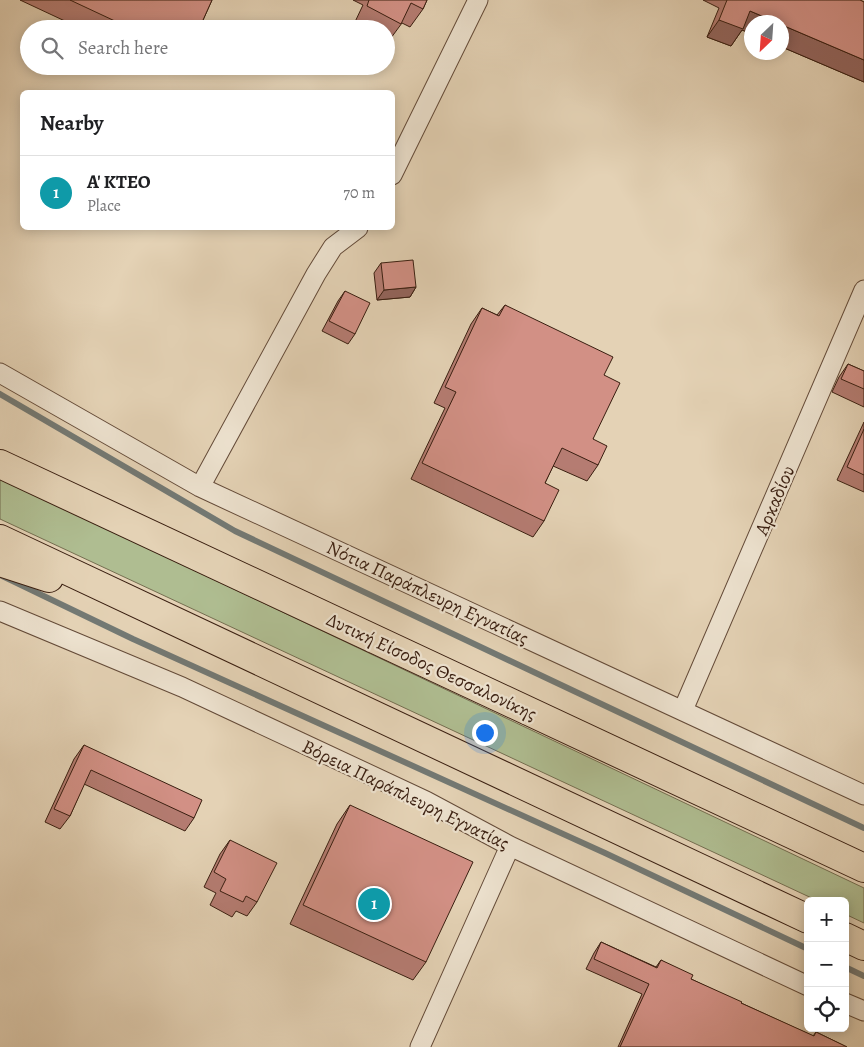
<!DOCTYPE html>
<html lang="en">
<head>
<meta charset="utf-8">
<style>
  :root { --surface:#fff; --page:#f6f6f6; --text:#202124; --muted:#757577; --line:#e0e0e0; --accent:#8f2418 }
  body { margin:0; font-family:Alegreya,serif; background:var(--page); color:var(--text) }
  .controls { position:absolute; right:15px; bottom:15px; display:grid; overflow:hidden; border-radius:8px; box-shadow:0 2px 12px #0003 }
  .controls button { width:45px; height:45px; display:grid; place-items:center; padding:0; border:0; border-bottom:1px solid var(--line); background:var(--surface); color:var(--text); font:25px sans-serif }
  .compass { position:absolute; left:744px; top:15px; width:45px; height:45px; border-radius:50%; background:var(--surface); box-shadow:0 2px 12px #0003; rotate:205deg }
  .you { position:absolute; left:484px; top:732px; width:18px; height:18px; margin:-12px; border:4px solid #fff; border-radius:50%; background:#1a73e8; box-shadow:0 0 0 8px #1a73e833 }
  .badge { display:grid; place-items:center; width:32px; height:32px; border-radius:50%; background:var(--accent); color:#fff; font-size:16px; font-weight:700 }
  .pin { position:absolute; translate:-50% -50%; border:2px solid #fff; box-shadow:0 1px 5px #0006 }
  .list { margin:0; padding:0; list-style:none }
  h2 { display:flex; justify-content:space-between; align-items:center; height:65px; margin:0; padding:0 20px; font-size:21px }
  h2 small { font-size:16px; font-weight:400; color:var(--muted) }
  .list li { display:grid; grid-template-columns:32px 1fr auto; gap:15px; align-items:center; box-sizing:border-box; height:75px; padding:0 20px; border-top:1px solid var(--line) }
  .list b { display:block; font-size:19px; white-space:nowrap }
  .list p { margin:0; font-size:16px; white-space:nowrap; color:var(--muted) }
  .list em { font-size:16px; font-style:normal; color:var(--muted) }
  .icon { flex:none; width:28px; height:28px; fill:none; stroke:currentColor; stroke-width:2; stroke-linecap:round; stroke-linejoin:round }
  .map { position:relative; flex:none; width:864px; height:1047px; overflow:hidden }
  .search { position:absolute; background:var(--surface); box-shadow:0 2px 12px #0003; left:20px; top:20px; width:375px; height:55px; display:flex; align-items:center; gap:12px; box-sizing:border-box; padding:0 18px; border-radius:28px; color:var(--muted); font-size:19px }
  .panel { position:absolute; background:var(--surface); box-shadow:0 2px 12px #0003; left:20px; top:90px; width:375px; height:140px; border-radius:8px }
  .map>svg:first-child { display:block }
</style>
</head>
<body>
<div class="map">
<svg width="864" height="1047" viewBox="0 0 864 1047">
  <rect width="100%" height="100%" fill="#e4d2b5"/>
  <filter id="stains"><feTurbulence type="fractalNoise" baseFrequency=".004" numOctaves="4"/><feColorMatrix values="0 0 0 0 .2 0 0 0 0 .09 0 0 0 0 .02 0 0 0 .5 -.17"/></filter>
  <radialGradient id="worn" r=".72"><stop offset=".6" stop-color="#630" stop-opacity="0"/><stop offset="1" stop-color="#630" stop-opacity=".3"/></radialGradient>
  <path fill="#afbd91" stroke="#746e50" d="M0 478 864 888V923L845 914V901H818L0 519Z"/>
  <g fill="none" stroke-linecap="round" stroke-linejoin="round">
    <path stroke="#737974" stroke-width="6" d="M0 394 235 531 864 828
      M0 575 133 639 605 853 808 949
      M845 967 864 976"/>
    <g stroke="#644b39" stroke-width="21">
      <path id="street" d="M392 175 478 0
        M0 373 200 487 864 795
        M200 487 316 274 333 247 358 228
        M0 611 182 687 426 801 510 846 808 986
        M683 710 864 290
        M845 1003 864 1011
        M420 1047 510 846"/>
    </g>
    <g stroke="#391e10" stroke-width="30">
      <path id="highway" d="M0 464 864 868
        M0 539 808 919
        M0 562 49 578
        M845 937 864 946"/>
    </g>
    <use href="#street" stroke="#ede2cf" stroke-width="19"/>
    <use href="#highway" stroke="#e4d2b5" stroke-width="28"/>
  </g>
  <path fill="#b57c72" stroke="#391e10" d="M20 0H212L199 29H82Z
    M353 0H427L423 9 410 27 402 23 388 42 386 41V29H363L354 24 363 5Z
    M703 0H860L864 2V82L782 47 752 22V34L742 30 731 46 707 37 719 8Z
    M162 66H178L175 72Z
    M381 263 416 287 410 297 377 300 374 273Z
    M345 291 355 334 348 344 322 331 338 301Z
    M505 305 604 375 593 439 598 465 587 481 553 466 545 483 544 521 533 537 411 479 445 408 434 403 471 324 482 308 497 315Z
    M848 364 864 371V407L832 392 839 377Z
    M864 422V492L837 480Z
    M84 745 194 818 185 831 84 784 70 816 60 829 45 822 74 759Z
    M350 805 426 962 413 980 290 924 337 824Z
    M230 840 257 902 247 916 236 911 232 917 210 905 216 893 204 887 220 854Z
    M601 942 656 967 661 960 691 979 741 1003 813 1036 816 1032 847 1047H618L642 994 586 969 594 953Z"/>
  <path fill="#93655d" stroke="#391e10" d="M750 11 776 22H752V34L742 30 731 46 707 37 719 20Z
    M782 25 864 60V82L782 47Z
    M416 287 410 297 377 300 384 290Z"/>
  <path fill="#d29085" stroke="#391e10" d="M70 0H212L199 29H132Z
    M369 0H427L423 9 411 3 401 24 367 6Z
    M727 0H860L864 2V60L782 25V22H776L750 11 743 29 719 20Z
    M413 260 416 287 384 290 381 263Z
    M345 291 370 303 355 334 329 321Z
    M505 305 613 357 604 375 620 383 593 439 607 446 598 465 562 448 545 483 559 490 544 521 422 463 456 392 445 387 482 308 499 316Z
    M848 364 864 371V389L841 379Z
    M864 429V475L847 467Z
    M84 745 202 800 194 818 91 770 70 816 54 809Z
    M350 805 473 862 426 962 303 905Z
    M230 840 277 863 257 902 246 896 243 902 220 891 226 879 214 872Z
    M601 942 657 968 661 960 693 975 691 979 742 1002 741 1003 814 1036 816 1032 847 1047H620L649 984 594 959Z"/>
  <g text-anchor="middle" stroke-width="4.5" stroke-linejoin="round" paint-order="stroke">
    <g font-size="19" fill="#391e10" stroke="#ede2cf">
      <text transform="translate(774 500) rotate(-67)" y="7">Αρκαδίου</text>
      <text transform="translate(428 592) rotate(25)" y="7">Νότια Παράπλευρη Εγνατίας</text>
      <text transform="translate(432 666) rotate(25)" y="7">Δυτική Είσοδος Θεσσαλονίκης</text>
      <text transform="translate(406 794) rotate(26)" y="7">Βόρεια Παράπλευρη Εγνατίας</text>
    </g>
  </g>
  <rect width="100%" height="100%" filter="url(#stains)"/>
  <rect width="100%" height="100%" fill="url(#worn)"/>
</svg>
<div class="controls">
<button>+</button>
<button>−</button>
<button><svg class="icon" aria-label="locate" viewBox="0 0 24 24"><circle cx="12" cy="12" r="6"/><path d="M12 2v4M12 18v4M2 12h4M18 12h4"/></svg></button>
</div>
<svg class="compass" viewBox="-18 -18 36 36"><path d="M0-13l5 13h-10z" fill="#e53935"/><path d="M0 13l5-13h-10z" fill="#757577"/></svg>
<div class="you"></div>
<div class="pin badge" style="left:374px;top:904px;background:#0f9aa8">1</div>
<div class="search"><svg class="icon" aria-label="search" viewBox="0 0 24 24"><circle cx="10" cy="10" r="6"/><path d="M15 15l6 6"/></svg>Search here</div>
<section class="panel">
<h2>Nearby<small></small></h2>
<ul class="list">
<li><span class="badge" style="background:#0f9aa8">1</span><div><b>Α' ΚΤΕΟ</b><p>Place</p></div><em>70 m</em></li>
</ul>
</section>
</div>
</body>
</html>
